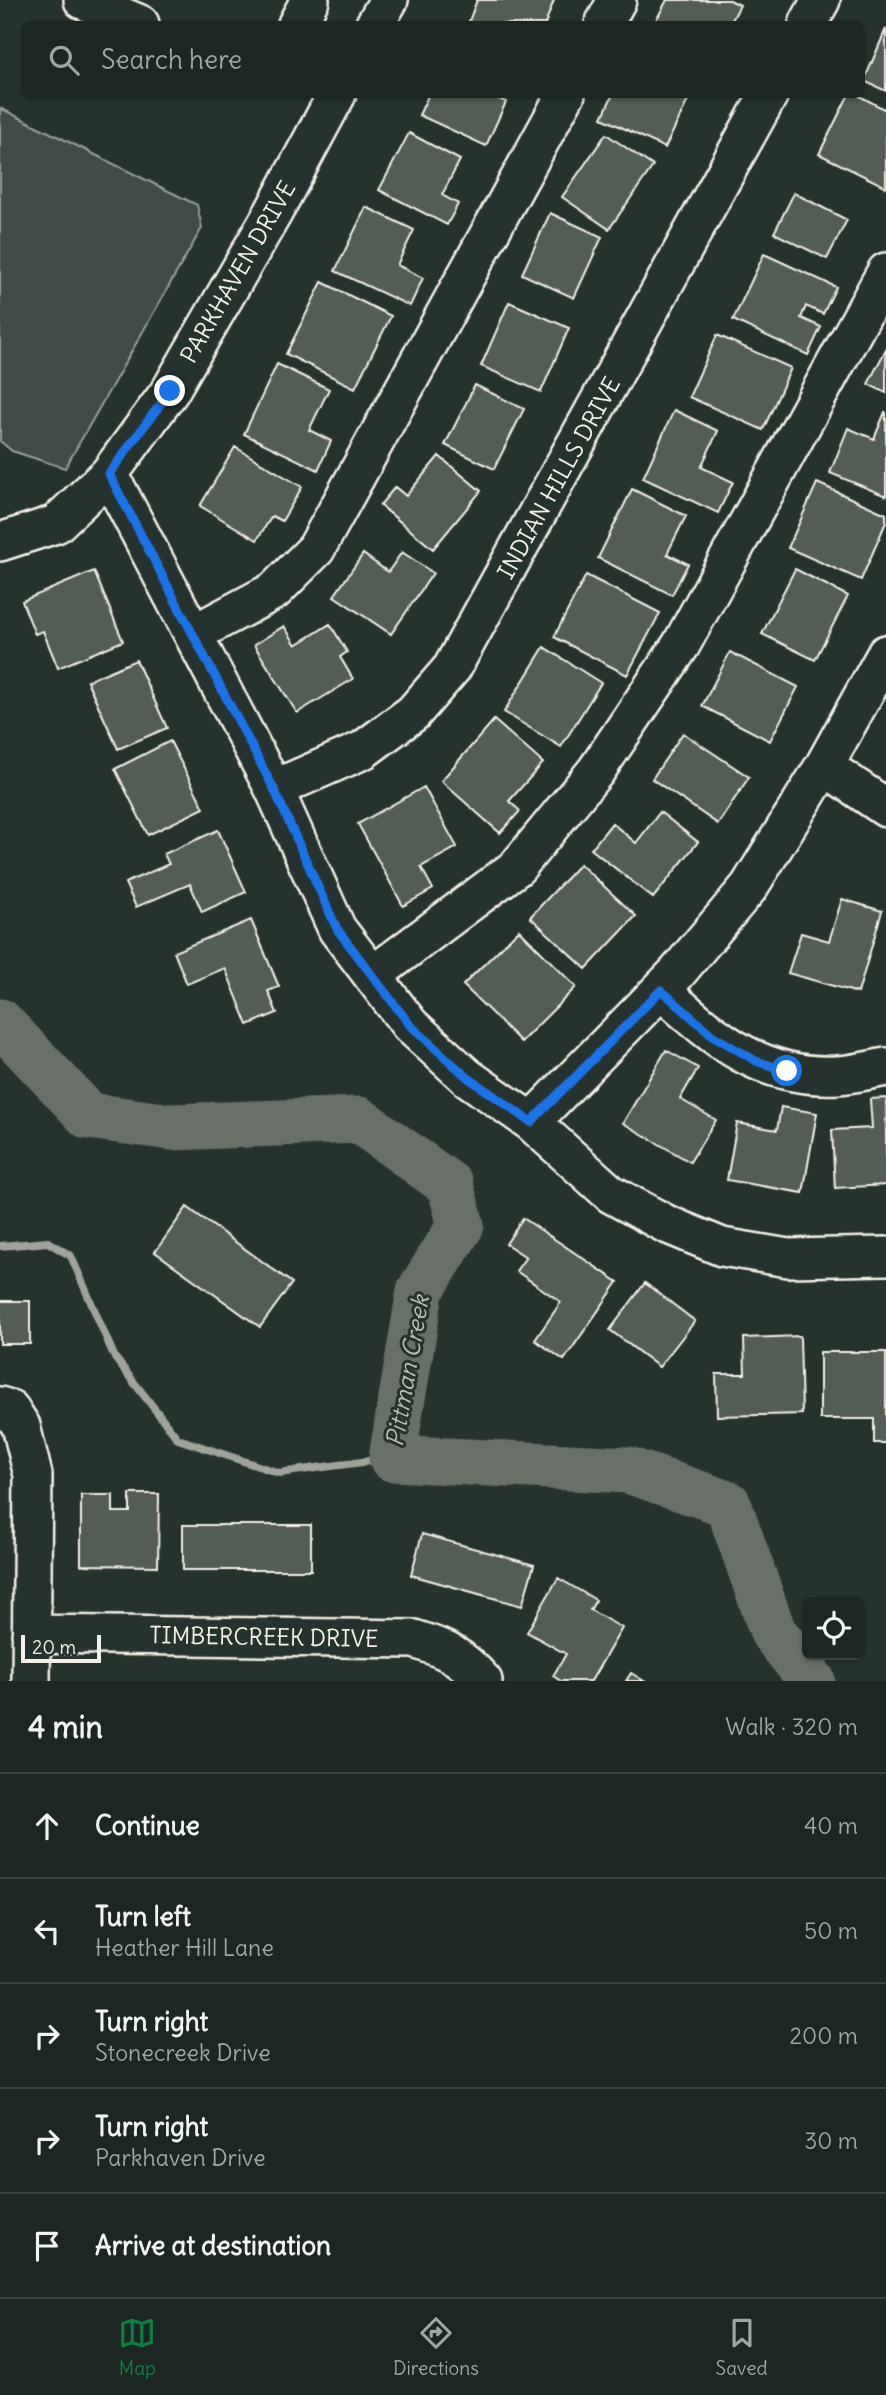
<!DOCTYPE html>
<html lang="en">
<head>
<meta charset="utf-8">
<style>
  :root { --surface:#1c2622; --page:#29322f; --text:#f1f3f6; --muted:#a0a5a5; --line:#3a4340; --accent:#0b8043 }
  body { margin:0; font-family:Delius,sans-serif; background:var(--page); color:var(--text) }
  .controls { position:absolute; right:21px; bottom:21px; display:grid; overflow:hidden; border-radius:10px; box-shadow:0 2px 5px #0004 }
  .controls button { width:63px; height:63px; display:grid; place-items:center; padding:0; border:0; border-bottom:2px solid var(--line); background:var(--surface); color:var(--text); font:35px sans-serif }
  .scale { position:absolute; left:21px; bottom:18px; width:80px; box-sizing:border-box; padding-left:7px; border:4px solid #f4f1e8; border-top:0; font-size:19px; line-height:24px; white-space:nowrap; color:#f4f1e8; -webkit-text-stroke:5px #26332d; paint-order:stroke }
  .stop { position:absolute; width:21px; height:21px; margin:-16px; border:5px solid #1a73e8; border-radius:50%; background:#fff }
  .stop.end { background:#1a73e8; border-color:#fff; box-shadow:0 2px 7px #0008 }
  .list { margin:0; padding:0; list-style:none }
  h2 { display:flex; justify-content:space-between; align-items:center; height:91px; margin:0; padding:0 28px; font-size:30px }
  h2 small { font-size:23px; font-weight:400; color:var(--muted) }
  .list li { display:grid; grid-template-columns:46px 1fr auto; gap:21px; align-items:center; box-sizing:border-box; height:105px; padding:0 28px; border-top:2px solid var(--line) }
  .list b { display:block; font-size:26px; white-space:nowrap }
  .list p { margin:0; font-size:23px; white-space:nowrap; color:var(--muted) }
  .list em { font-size:23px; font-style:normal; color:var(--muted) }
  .icon { flex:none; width:38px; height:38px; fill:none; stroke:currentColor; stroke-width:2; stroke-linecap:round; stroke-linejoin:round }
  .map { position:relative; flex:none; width:886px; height:1681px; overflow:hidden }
  .search { position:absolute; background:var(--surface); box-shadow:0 2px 5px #0004; left:21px; right:21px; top:21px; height:77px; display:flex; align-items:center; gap:18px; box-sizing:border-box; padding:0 24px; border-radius:10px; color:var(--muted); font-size:26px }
  .sheet { height:616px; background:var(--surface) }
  nav { display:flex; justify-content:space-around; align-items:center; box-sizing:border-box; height:98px; border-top:2px solid var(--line); background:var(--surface); font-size:19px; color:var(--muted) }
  nav a { display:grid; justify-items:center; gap:4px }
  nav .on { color:var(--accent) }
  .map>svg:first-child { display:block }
</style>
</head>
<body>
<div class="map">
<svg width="886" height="1681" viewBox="0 0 886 1681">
  <rect width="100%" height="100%" fill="#26332d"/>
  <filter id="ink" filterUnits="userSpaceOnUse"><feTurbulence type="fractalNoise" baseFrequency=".0143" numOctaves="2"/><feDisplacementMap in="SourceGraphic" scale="14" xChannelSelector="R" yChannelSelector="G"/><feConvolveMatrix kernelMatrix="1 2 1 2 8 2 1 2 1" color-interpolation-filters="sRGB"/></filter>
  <g filter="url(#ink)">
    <path fill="#414b45" stroke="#9a9e96" stroke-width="2" d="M0 108 197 205 202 228 65 468 12 451 0 441Z"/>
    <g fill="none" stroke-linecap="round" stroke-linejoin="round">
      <path stroke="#9fa39b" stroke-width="8" d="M0 1246 48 1242 71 1256 115 1358 178 1439 279 1473 392 1458"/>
      <path stroke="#676f68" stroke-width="47" d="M0 1022 89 1116 171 1127 359 1120 450 1185 461 1225 420 1291 392 1458 628 1470 728 1504 773 1632 812 1681"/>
    </g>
    <path fill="#525c55" stroke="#f4f1e8" stroke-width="2" d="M477 0H554L545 24H468Z
      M667 0H730L740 5 730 24H654Z
      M886 29V91L864 81Z
      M429 94H488L506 102 486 146 419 115Z
      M613 94H691L665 148 602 118Z
      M849 94H856L886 110V187L819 154Z
      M409 133 460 160 442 195 458 204 447 225 379 190Z
      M606 134 653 166 609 229 562 197Z
      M794 193 847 220 827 259 774 233Z
      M366 207 414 230 397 265 423 278 410 306 335 271Z
      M550 213 602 237 574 298 522 274Z
      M764 254 836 287 823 314 806 306 801 318 821 327 808 355 733 320Z
      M322 282 391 316 355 388 286 354Z
      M509 302 569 328 541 392 481 366Z
      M717 335 791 368 763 430 689 397Z
      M886 349V393L868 384Z
      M277 364 329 389 309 430 331 441 318 470 244 434Z
      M475 385 524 409 494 469 445 445Z
      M674 410 718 431 701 467 733 482 718 513 643 478Z
      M885 412 886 413V496L830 473 848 428 874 439Z
      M235 447 302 487 282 521 272 516 257 540 200 506Z
      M439 456 481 491 433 549 380 505 395 487 406 496Z
      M817 483 886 514V522L861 580 788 548Z
      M632 489 686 516 667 554 688 564 672 595 598 558Z
      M402 552 433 573 391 634 334 596 363 554 388 572Z
      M795 569 848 596 815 660 762 634Z
      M94 571 123 641 58 668 43 631 35 634 22 601Z
      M586 575 660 613 627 675 554 637Z
      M330 624 347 652 340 657 353 679 297 713 254 645 284 626 296 645Z
      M544 647 601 683 561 747 504 712Z
      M730 652 798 687 770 741 702 706Z
      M136 660 167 728 118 749 87 681Z
      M494 720 543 763 509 801 520 811 500 833 441 781Z
      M683 733 749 777 718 824 652 779Z
      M170 741 204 808 148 835 115 769Z
      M424 787 457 847 421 867 433 889 403 906 358 824Z
      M660 812 698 842 653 898 591 849 612 823 636 843Z
      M218 830 246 892 202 912 190 884 136 907 125 883 169 864 164 854Z
      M580 864 636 916 586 969 530 917Z
      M842 899 882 911 858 993 788 973 801 933 829 941Z
      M251 920 279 987 268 991 277 1013 248 1025 225 968 187 984 174 952Z
      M519 930 576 987 521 1042 463 985Z
      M666 1050 698 1068 680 1099 716 1120 690 1162 623 1123Z
      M886 1098V1185L835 1188 832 1130 872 1128 870 1099Z
      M781 1107 817 1113 803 1193 727 1180 737 1123 777 1130Z
      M187 1207 292 1283 260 1327 155 1252Z
      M523 1218 618 1282 564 1360 535 1340 561 1302 516 1271 526 1257 506 1244Z
      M645 1283 695 1321 659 1367 610 1330Z
      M0 1301H30V1344H0Z
      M800 1336 802 1414 717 1416 716 1374H745L744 1338Z
      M820 1352H886V1443H874V1419H820Z
      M130 1494H159L158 1566 81 1565V1495H113V1512H130Z
      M183 1525H311V1570H183Z
      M422 1534 534 1565 522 1606 411 1575Z
      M558 1578 596 1600 590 1610 622 1628 591 1681H561L553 1676 566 1654 527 1632Z
      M631 1673 644 1681H626Z"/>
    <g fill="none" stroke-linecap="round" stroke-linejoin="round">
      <g stroke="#f4f1e8" stroke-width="42">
        <path id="minor" d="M83 0 140 24
          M297 24 310 0
          M375 24 389 0
          M604 24 617 0
          M808 24 821 0
          M109 474 274 789 337 929 410 1025 467 1077 531 1122 611 1194 666 1224 722 1247 788 1258 886 1256
          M0 542 56 524 109 474 170 391 273 213 337 94
          M193 634 274 591 316 549 566 94
          M824 766 886 808
          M274 789 363 750 413 713 452 668 769 94
          M373 975 517 867 596 771 681 645 886 272
          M661 990C716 1039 759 1079 838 1075 854 1074 870 1070 886 1067
          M531 1122 676 974 749 887 824 766 886 654
          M0 1406 10 1409 21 1426 33 1475 31 1681
          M31 1634 414 1639C446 1649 461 1656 483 1681"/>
      </g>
      <use href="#minor" stroke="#26332d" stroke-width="37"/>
    </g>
  </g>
  <g fill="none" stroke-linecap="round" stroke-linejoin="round" filter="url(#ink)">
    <path stroke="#1a73e8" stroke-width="9" d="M170 391 109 474 274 789 337 929 410 1025 467 1077 531 1122 661 990 712 1035 756 1061 787 1071"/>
  </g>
  <g text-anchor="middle" stroke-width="6" stroke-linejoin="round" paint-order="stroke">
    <g font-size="23" fill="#f4f1e8" stroke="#26332d">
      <text transform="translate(238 272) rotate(-60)" y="8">PARKHAVEN DRIVE</text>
      <text transform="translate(559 478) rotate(-61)" y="8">INDIAN HILLS DRIVE</text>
      <text transform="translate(264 1637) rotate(1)" y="8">TIMBERCREEK DRIVE</text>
    </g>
    <g font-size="24" font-style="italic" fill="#bcbdb5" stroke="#26332d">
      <text transform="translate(408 1371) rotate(-80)" y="8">Pittman Creek</text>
    </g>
  </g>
</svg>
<div class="controls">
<button><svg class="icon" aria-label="locate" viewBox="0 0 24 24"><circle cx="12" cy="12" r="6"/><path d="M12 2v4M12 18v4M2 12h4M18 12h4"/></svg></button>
</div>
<div class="scale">20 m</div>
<div class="stop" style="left:787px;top:1071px"></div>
<div class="stop end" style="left:170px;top:391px"></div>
<div class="search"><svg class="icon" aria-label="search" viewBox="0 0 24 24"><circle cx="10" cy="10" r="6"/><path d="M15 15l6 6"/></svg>Search here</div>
</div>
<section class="sheet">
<h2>4 min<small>Walk · 320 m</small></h2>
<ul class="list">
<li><svg class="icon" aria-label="ahead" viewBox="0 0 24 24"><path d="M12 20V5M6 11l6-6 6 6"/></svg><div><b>Continue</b></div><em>40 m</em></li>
<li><svg class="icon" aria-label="left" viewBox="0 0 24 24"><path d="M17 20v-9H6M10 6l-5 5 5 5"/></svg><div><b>Turn left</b><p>Heather Hill Lane</p></div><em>50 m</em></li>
<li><svg class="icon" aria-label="right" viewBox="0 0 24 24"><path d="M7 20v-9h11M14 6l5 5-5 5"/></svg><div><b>Turn right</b><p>Stonecreek Drive</p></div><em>200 m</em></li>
<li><svg class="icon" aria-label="right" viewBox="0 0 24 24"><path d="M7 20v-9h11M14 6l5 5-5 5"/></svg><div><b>Turn right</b><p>Parkhaven Drive</p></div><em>30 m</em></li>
<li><svg class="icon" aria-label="arrive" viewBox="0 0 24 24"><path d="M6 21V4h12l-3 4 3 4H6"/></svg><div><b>Arrive at destination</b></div></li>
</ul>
</section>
<nav>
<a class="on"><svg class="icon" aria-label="map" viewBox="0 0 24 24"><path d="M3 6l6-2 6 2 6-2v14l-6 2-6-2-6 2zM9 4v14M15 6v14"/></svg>Map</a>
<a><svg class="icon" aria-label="directions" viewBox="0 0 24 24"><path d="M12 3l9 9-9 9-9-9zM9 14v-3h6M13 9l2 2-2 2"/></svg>Directions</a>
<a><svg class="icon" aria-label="saved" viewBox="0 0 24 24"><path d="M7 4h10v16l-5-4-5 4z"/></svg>Saved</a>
</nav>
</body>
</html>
